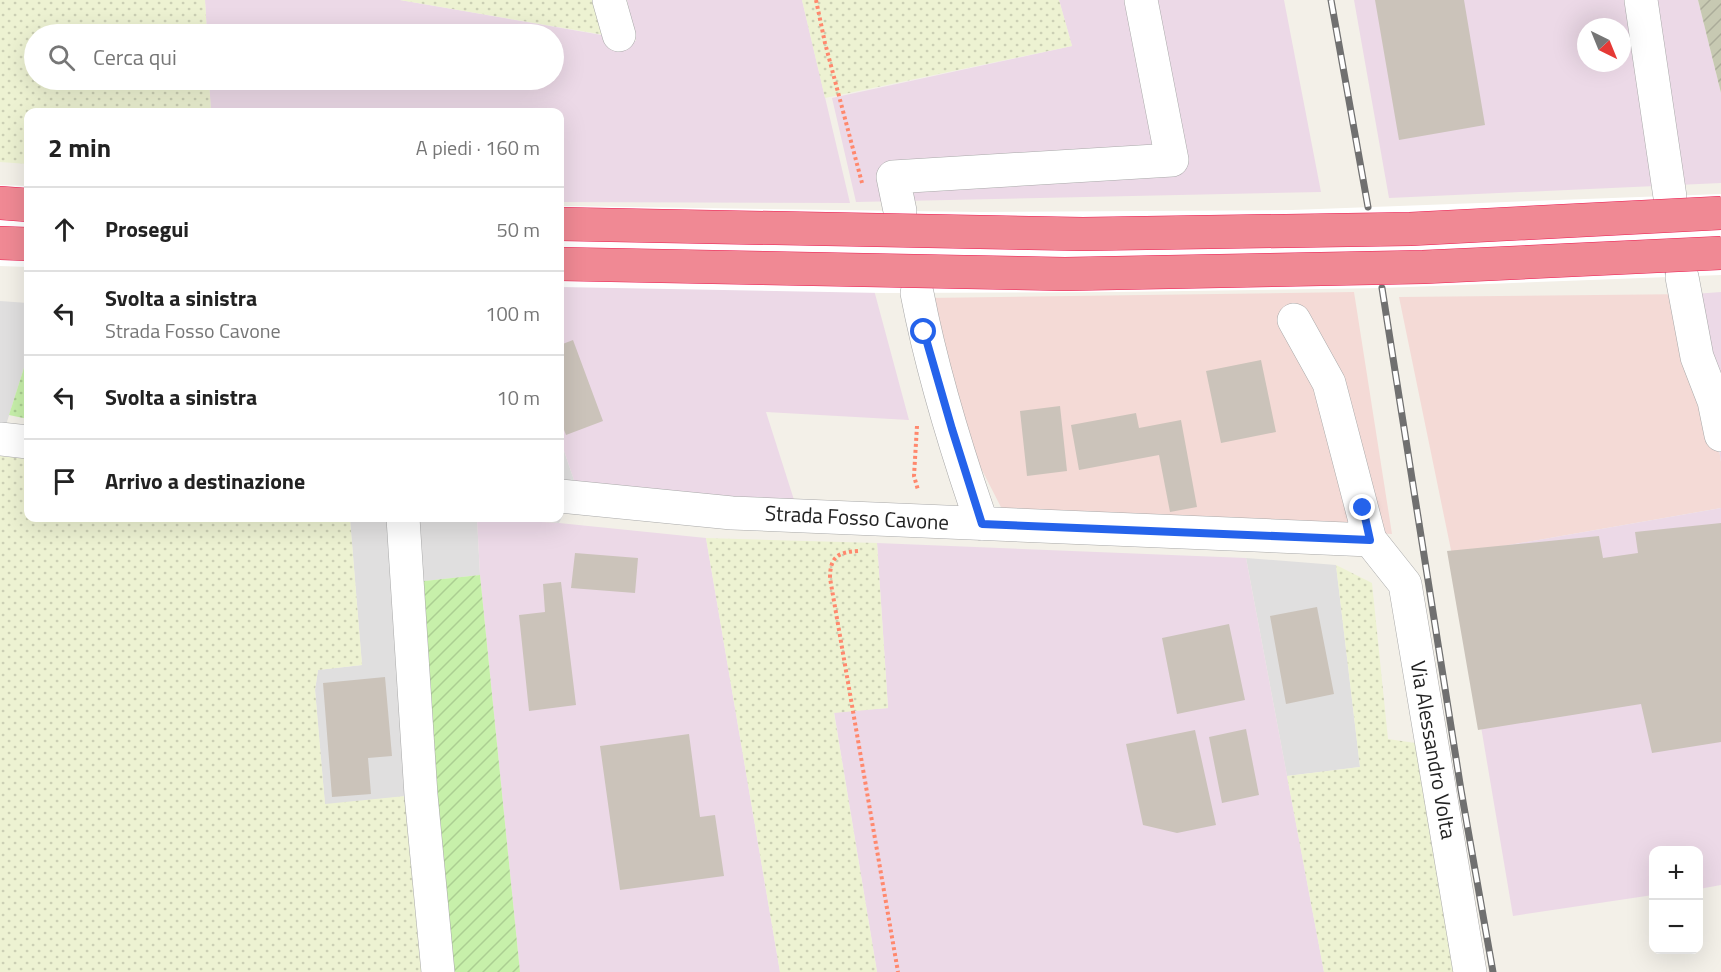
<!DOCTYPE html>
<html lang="it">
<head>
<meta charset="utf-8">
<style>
  :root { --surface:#fff; --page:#f2f2f2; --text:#222; --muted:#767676; --line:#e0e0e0 }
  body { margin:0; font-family:"Titillium Web",sans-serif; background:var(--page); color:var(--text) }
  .controls { position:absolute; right:18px; bottom:18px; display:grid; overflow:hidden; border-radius:12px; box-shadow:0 6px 24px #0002 }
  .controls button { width:54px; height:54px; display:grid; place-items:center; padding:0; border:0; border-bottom:2px solid var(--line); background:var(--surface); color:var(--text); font:30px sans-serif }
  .compass { position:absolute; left:1577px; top:18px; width:54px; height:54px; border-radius:50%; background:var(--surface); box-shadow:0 6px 24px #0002; rotate:137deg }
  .stop { position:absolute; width:18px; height:18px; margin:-14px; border:4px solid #2563eb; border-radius:50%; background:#fff }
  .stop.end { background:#2563eb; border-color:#fff; box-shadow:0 2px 6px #0008 }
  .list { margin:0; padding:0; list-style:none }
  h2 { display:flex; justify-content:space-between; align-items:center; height:78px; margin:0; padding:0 24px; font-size:26px }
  h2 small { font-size:20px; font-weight:400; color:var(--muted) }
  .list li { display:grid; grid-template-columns:39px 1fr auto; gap:18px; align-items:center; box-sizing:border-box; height:84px; padding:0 24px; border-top:2px solid var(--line) }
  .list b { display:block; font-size:22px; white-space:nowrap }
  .list p { margin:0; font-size:20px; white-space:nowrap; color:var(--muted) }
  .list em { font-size:20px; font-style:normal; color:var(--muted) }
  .icon { flex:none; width:33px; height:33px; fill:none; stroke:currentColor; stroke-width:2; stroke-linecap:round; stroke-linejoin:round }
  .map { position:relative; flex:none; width:1721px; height:972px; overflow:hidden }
  .search { position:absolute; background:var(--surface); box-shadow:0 6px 24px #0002; left:24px; top:24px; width:540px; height:66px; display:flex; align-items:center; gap:15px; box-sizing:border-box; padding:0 21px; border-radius:33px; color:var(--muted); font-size:22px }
  .panel { position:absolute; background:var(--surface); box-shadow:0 6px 24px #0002; left:24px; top:108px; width:540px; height:414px; border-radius:12px }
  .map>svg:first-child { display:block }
</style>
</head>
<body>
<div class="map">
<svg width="1721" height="972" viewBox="0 0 1721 972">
  <defs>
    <pattern id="construction-furrows" width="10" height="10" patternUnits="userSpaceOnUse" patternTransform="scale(1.5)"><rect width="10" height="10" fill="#c7c9b2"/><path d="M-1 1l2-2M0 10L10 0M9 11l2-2" fill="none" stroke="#abac99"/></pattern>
    <pattern id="farmland-dots" width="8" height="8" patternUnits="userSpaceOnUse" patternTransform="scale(1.5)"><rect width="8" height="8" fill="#edf2d2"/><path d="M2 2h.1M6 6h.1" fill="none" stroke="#cbcfb4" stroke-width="1.8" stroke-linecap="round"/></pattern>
    <pattern id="grass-dots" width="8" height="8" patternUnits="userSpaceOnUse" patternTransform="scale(1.5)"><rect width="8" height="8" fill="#c7f0aa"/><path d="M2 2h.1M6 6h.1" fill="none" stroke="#abce92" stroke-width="1.8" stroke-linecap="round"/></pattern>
    <pattern id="garden-furrows" width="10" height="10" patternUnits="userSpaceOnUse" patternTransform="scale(1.5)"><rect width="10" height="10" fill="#c7f0aa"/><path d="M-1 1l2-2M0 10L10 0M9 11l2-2" fill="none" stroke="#abce92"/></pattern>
  </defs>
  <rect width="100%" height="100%" fill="#f3f0e8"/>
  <path fill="#e0dfdf" d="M0 301 28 303V355L0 444Z
    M560 439 577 489 559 523 492 518H560Z
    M340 518H477L480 575 416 582 436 793 325 805 315 690 318 670 362 665 350 520Z
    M1246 558 1336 565 1360 767 1287 776Z"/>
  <path fill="#f4dad6" d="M1354 292 1392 534 1005 515 961 429 926 298Z
    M1694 294 1721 462V508L1452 555 1399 297Z"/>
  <path fill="#ecd9e7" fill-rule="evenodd" d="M205 0H400L636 41 627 0H802L850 203 560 202V112H211L209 80H554V34H207Z
    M1059 0H1284L1321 192 856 202 832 98 1072 46Z
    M1354 0H1698L1721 93V183L1389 198ZM1586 27H1622V63H1586Z
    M560 284 874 290 909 420 766 412 795 503 577 489 560 439Z
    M1721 292V462L1694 294Z
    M1721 508V885L1699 889 1698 850H1654L1653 895 1513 916 1452 555Z
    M477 518 559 523 706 538 780 972H520L480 575Z
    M877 543 1246 558 1324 972H877L834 712 888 708Z"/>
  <path fill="url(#construction-furrows)" d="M1698 0H1721V93Z"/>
  <path fill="url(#farmland-dots)" d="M0 0H205L207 34H34V80H209L211 112H28V164L0 162Z
    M400 0H601L611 36Z
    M802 0H1059L1072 46 825 98Z
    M0 456 28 459V518H340L350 519 362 665 318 670 315 690 325 804 436 793 454 972H0Z
    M706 538 877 543 888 708 834 713 877 972H780Z
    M1336 565 1372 583 1388 739 1415 743 1455 972H1324L1287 776 1360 767Z"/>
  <path fill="url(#grass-dots)" d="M28 355V419L9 415Z"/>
  <path fill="url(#garden-furrows)" d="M480 575 520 972H454L415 582Z"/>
  <path fill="#fff" d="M0 185 28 186V267L0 266Z
    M1721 194V275L1382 288 1116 292 882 293 560 287V206L980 212 1292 210Z"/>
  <path fill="#cbc3ba" d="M1375 0H1464L1485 125 1399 140Z
    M573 340 603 421 566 435 560 419V345Z
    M1261 360 1276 432 1221 443 1206 371Z
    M1060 406 1067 471 1027 476 1020 411Z
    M1136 413 1139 428 1181 420 1197 507 1170 512 1159 455 1079 470 1071 425Z
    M1721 523V742L1652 753 1641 704 1478 730 1447 551 1599 536 1603 558 1638 553 1635 532Z
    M575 553 638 558 635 593 571 588Z
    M561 582 576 705 529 711 519 615 545 612 543 584Z
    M1317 607 1334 694 1286 704 1270 616Z
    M1229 624 1245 700 1177 714 1162 638Z
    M385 677 392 756 368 758 371 794 332 797 323 683Z
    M1246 729 1259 795 1222 803 1209 737Z
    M1195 730 1216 825 1177 833 1143 825 1126 744Z
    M689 734 700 817 715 815 724 876 620 890 600 746Z"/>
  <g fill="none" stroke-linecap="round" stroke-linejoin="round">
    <path stroke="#c9c7c0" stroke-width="33" stroke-dasharray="33 16" stroke-linecap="butt" d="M1670 197 1682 277"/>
    <g stroke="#a9a9a9" stroke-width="34">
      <path id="minor" d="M609 0 619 35
        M1641 0 1670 197
        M900 211 893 177 1172 160 1141 0
        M1682 277 1697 357 1714 401 1721 435
        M917 293C932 371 956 449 982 524
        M1294 320 1329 383 1370 540 1405 584 1470 972
        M0 439 28 442
        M560 496 732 513 1370 540
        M403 518 421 795 438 972"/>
    </g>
    <g stroke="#ed1950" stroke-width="34">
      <path id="highway" d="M0 203 28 205
        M0 243 28 244"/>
    </g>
    <path stroke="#ff886d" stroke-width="4" stroke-dasharray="3 3" stroke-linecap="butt" d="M816 0 825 43 862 183
      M917 426 914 476 918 490
      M858 551C838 552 830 557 830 578L898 972"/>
    <use href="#minor" stroke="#fff" stroke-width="33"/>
    <use href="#highway" stroke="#f08994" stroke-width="33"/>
    <g stroke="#707070" stroke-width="7">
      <path id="rail" d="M1331 0 1368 207
        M1382 288 1461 790 1493 972"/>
    </g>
    <use href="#rail" stroke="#fff" stroke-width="4.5" stroke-dasharray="14" stroke-linecap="butt"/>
    <g stroke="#ed1950" stroke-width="34" stroke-linecap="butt">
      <path id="highway-bridge" d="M560 224 1083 234 1410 229 1721 213
        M560 264 1065 274 1423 267 1721 253"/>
    </g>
    <use href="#highway-bridge" stroke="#f08994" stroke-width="33"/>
  </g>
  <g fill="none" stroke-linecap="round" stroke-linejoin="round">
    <path stroke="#2563eb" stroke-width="8" d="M924 332 952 429 982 524 1370 540 1363 508"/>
  </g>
  <g text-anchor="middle" stroke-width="4.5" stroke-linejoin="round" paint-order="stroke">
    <g font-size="21" fill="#222" stroke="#fff">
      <text transform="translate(857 518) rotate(3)" y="7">Strada Fosso Cavone</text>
      <text transform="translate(1433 750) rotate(80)" y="7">Via Alessandro Volta</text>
    </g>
  </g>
</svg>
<div class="controls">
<button>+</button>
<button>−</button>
</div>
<svg class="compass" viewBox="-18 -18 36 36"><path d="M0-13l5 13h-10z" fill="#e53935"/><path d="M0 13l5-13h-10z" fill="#767676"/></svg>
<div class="stop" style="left:924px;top:332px"></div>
<div class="stop end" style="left:1363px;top:508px"></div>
<div class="search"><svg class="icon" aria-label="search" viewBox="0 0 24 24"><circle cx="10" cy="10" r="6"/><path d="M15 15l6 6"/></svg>Cerca qui</div>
<section class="panel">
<h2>2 min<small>A piedi · 160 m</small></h2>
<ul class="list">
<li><svg class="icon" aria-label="ahead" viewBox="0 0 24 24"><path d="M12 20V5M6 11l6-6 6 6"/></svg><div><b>Prosegui</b></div><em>50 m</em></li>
<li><svg class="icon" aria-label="left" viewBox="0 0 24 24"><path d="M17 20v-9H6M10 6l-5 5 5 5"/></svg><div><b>Svolta a sinistra</b><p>Strada Fosso Cavone</p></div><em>100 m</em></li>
<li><svg class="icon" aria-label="left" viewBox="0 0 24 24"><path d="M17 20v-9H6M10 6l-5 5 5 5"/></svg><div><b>Svolta a sinistra</b></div><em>10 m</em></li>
<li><svg class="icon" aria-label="arrive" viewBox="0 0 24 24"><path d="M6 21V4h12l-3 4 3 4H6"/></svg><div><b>Arrivo a destinazione</b></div></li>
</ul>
</section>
</div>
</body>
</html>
